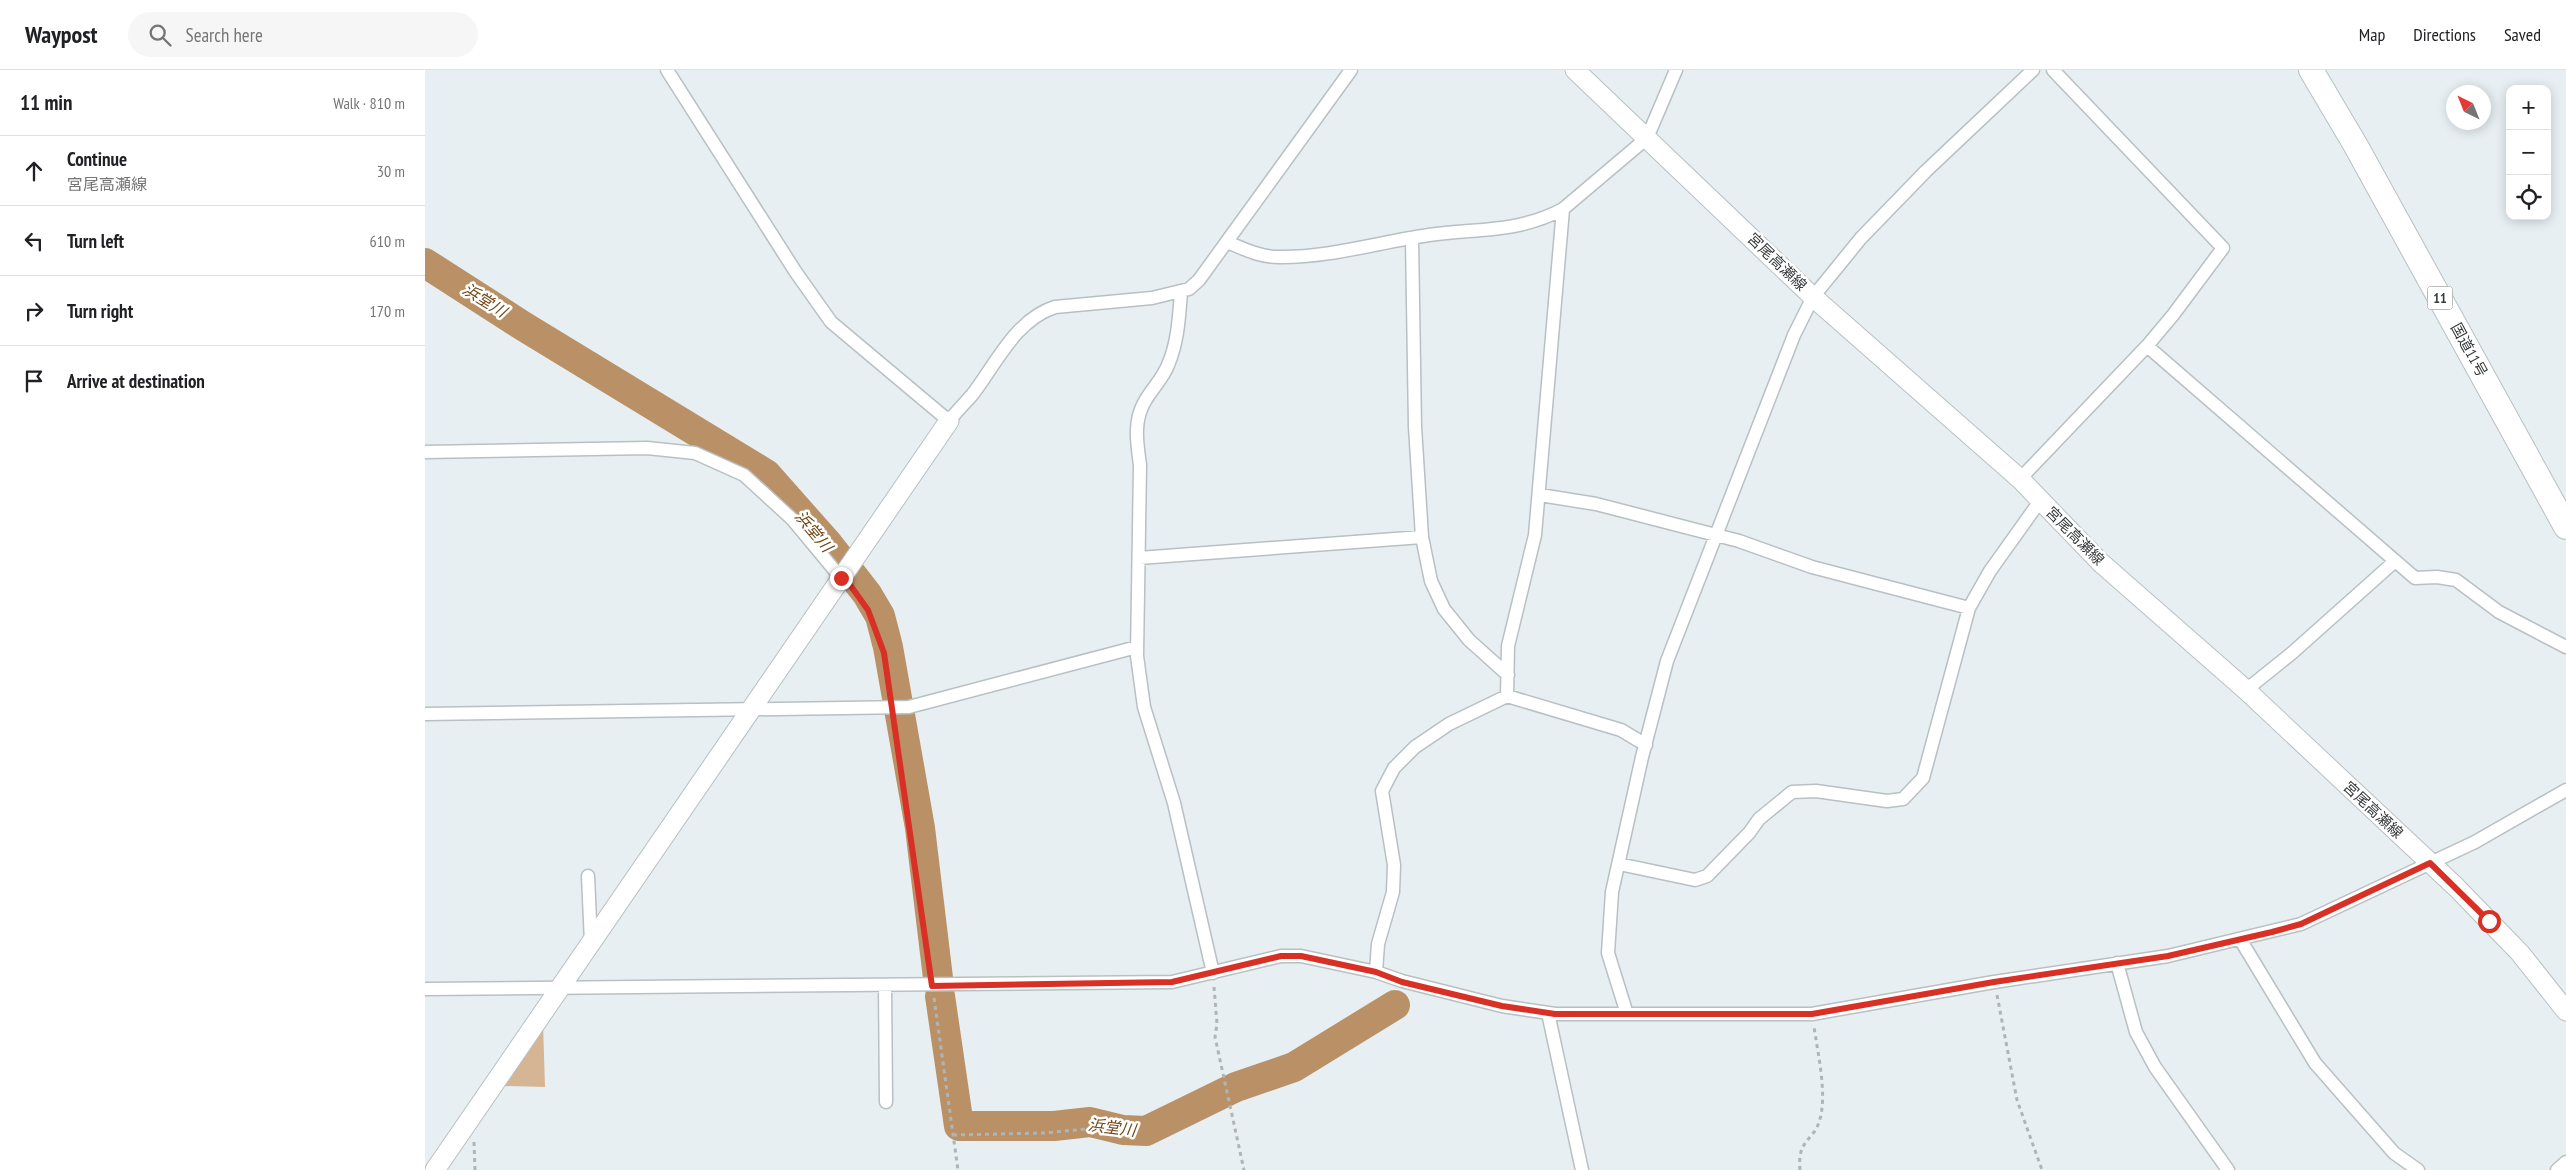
<!DOCTYPE html>
<html lang="en">
<head>
<meta charset="utf-8">
<style>
  :root { --surface:#fff; --page:#f6f6f6; --text:#202124; --muted:#757577; --line:#e0e0e0 }
  body { margin:0; font-family:"PT Sans Narrow","Noto Sans JP",sans-serif; background:var(--page); color:var(--text) }
  .controls { position:absolute; right:15px; top:15px; display:grid; overflow:hidden; border-radius:10px; box-shadow:0 2px 12px #0003 }
  .controls button { width:45px; height:45px; display:grid; place-items:center; padding:0; border:0; border-bottom:1px solid var(--line); background:var(--surface); color:var(--text); font:25px sans-serif }
  .compass { position:absolute; left:2021px; top:15px; width:45px; height:45px; border-radius:50%; background:var(--surface); box-shadow:0 2px 12px #0003; rotate:317deg }
  .stop { position:absolute; width:15px; height:15px; margin:-11px; border:4px solid #d93025; border-radius:50%; background:#fff }
  .stop.end { background:#d93025; border-color:#fff; box-shadow:0 1px 5px #0008 }
  .list { margin:0; padding:0; list-style:none }
  h2 { display:flex; justify-content:space-between; align-items:center; height:65px; margin:0; padding:0 20px; font-size:21px }
  h2 small { font-size:16px; font-weight:400; color:var(--muted) }
  .list li { display:grid; grid-template-columns:32px 1fr auto; gap:15px; align-items:center; box-sizing:border-box; height:70px; padding:0 20px; border-top:1px solid var(--line) }
  .list b { display:block; font-size:19px; white-space:nowrap }
  .list p { margin:0; font-size:16px; white-space:nowrap; color:var(--muted) }
  .list em { font-size:16px; font-style:normal; color:var(--muted) }
  .icon { flex:none; width:28px; height:28px; fill:none; stroke:currentColor; stroke-width:2; stroke-linecap:round; stroke-linejoin:round }
  .map { position:relative; flex:none; width:2141px; height:1100px; overflow:hidden }
  header { display:flex; align-items:center; gap:30px; box-sizing:border-box; height:70px; padding:0 25px; background:var(--surface); border-bottom:1px solid var(--line) }
  header strong { font-size:24px }
  nav { display:flex; gap:28px; margin-inline-start:auto; font-size:18px }
  .search { width:350px; height:45px; background:var(--page); display:flex; align-items:center; gap:12px; box-sizing:border-box; padding:0 18px; border-radius:28px; color:var(--muted); font-size:19px }
  main { display:flex }
  aside { flex:1; background:var(--surface) }
  .map>svg:first-child { display:block }
</style>
</head>
<body>
<header>
<strong>Waypost</strong>
<div class="search"><svg class="icon" aria-label="search" viewBox="0 0 24 24"><circle cx="10" cy="10" r="6"/><path d="M15 15l6 6"/></svg>Search here</div>
<nav><a>Map</a><a>Directions</a><a>Saved</a></nav>
</header>
<main>
<aside>
<h2>11 min<small>Walk · 810 m</small></h2>
<ul class="list">
<li><svg class="icon" aria-label="ahead" viewBox="0 0 24 24"><path d="M12 20V5M6 11l6-6 6 6"/></svg><div><b>Continue</b><p>宮尾高瀬線</p></div><em>30 m</em></li>
<li><svg class="icon" aria-label="left" viewBox="0 0 24 24"><path d="M17 20v-9H6M10 6l-5 5 5 5"/></svg><div><b>Turn left</b></div><em>610 m</em></li>
<li><svg class="icon" aria-label="right" viewBox="0 0 24 24"><path d="M7 20v-9h11M14 6l5 5-5 5"/></svg><div><b>Turn right</b></div><em>170 m</em></li>
<li><svg class="icon" aria-label="arrive" viewBox="0 0 24 24"><path d="M6 21V4h12l-3 4 3 4H6"/></svg><div><b>Arrive at destination</b></div></li>
</ul>
</aside>
<div class="map">
<svg width="2141" height="1100" viewBox="0 0 2141 1100">
  <rect width="100%" height="100%" fill="#e7eff2"/>
  <path fill="#d6b594" d="M118 954 120 1017 78 1016Z"/>
  <g fill="none" stroke-linecap="round" stroke-linejoin="round">
    <path stroke="#ba9166" stroke-width="30" d="M0 193 98 256 341 404 403 474 442 524 455 546 463 577 495 758 513 908
      M515 926 534 1056H629L665 1052 698 1060 721 1061 811 1017 869 997 970 935"/>
    <g stroke="#b8c0c2" stroke-width="15">
      <path id="street" d="M242 0 370 201 406 252 524 351C531 342 539 334 547 325 571 294 590 250 630 237L727 228 764 219 774 210 926 0
        M987 169 990 357 997 467 1006 511 1019 539 1044 570 1083 605
        M802 172C819 179 835 187 853 187 904 188 954 172 1004 165 1053 158 1093 163 1138 139L1222 68 1251 0
        M756 222C754 247 753 272 743 295 738 308 727 319 720 331 708 351 712 373 715 395L712 586 719 637 749 733 788 903
        M1722 276 1990 508 2012 507 2031 510 2074 542 2141 577
        M0 382 222 378 270 383 319 405 367 449 416 508
        M1595 409 1722 276 1748 245 1798 178 1628 0
        M1115 425 1171 434 1314 471 1387 497 1544 538
        M714 488 997 467
        M1821 620 1867 583 1969 492
        M1082 626 1083 576 1110 465 1138 139
        M0 644 484 637 712 577
        M1194 794 1270 810 1282 806 1324 763 1334 749 1367 722 1391 721 1462 731 1478 729 1498 708 1544 538 1565 501 1615 431
        M163 806 166 873
        M1815 869 1890 993 1969 1083 1993 1100
        M1692 893 1711 962 1730 997 1803 1100
        M951 902 953 874 968 822 969 795 957 721 969 698 990 677 1024 654 1082 626 1196 660 1221 675
        M460 916 461 1032
        M0 919 747 912 856 886H876L951 902 977 911 1077 936 1130 944H1387L1569 912 1743 886 1876 854 2050 772 2141 720
        M1123 943 1157 1100
        M1202 944 1183 883 1187 822 1217 687 1242 591 1369 265 1388 227 1436 168 1501 101 1608 0
        M2132 1100 2141 1092"/>
    </g>
    <g stroke="#b8c0c2" stroke-width="21">
      <path id="secondary" d="M1150 0 1388 227 1595 409 1675 492 1821 620 2031 817 2095 883 2141 941
        M10 1100 524 351"/>
    </g>
    <g stroke="#b8c0c2" stroke-width="26">
      <path id="highway" d="M1886 0 1931 76 2141 457"/>
    </g>
    <path stroke="#afb5b7" stroke-width="3" stroke-dasharray="4 4" stroke-linecap="butt" d="M429 519C453 551 460 587 466 625
      M470 651 505 900
      M789 917 792 954 790 967 819 1100
      M1572 925 1592 1030 1617 1100
      M509 928 533 1100
      M528 1065 620 1063 661 1059 680 1061
      M49 1072 50 1100
      M1375 1100C1372 1068 1389 1072 1395 1049 1402 1023 1393 984 1389 957"/>
    <use href="#street" stroke="#fff" stroke-width="12"/>
    <use href="#secondary" stroke="#fff" stroke-width="19"/>
    <use href="#highway" stroke="#fff" stroke-width="24"/>
  </g>
  <g fill="none" stroke-linecap="round" stroke-linejoin="round">
    <path stroke="#d93025" stroke-width="6" d="M416 508 418 505 443 540 459 583 507 916 747 912 856 886H876L951 902 977 912 1077 936 1130 944H1387L1569 912 1743 886 1847 862 1876 854 2005 793 2064 851"/>
  </g>
  <g text-anchor="middle" stroke-width="5" stroke-linejoin="round" paint-order="stroke">
    <rect fill="#fff" stroke="#727475" stroke-width="1" x="2002.5" y="216.5" width="25" height="23" rx="4"/>
    <g font-size="14" font-weight="bold" fill="#36393a">
      <text x="2015" y="233">11</text>
    </g>
    <g font-size="15" fill="#36393a" stroke="#fff">
      <text transform="translate(1352 192) rotate(44)" y="5">宮尾高瀬線</text>
      <text transform="translate(2044 280) rotate(61)" y="5">国道11号</text>
      <text transform="translate(1650 466) rotate(45)" y="5">宮尾高瀬線</text>
      <text transform="translate(1948 740) rotate(43)" y="5">宮尾高瀬線</text>
    </g>
    <g font-size="16" font-style="italic" fill="#724815" stroke="#fff">
      <text transform="translate(60 230) rotate(32)" y="6">浜堂川</text>
      <text transform="translate(389 461) rotate(50)" y="6">浜堂川</text>
      <text transform="translate(687 1057) rotate(7)" y="6">浜堂川</text>
    </g>
  </g>
</svg>
<div class="controls">
<button>+</button>
<button>−</button>
<button><svg class="icon" aria-label="locate" viewBox="0 0 24 24"><circle cx="12" cy="12" r="6"/><path d="M12 2v4M12 18v4M2 12h4M18 12h4"/></svg></button>
</div>
<svg class="compass" viewBox="-18 -18 36 36"><path d="M0-13l5 13h-10z" fill="#e53935"/><path d="M0 13l5-13h-10z" fill="#757577"/></svg>
<div class="stop" style="left:2064px;top:851px"></div>
<div class="stop end" style="left:416px;top:508px"></div>
</div>
</main>
</body>
</html>
